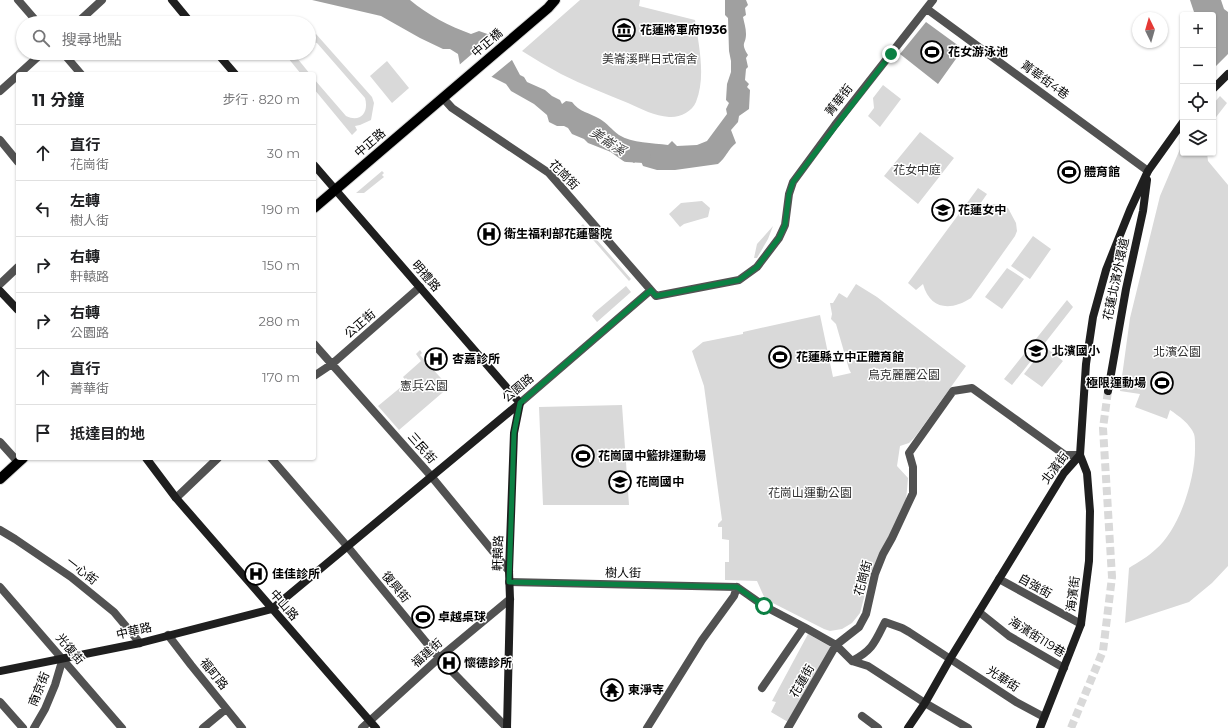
<!DOCTYPE html>
<html lang="zh-TW">
<head>
<meta charset="utf-8">
<style>
  :root { --surface:#fff; --page:#f6f6f6; --text:#202124; --muted:#757577; --line:#e0e0e0 }
  body { margin:0; font-family:Montserrat,"Noto Sans TC",sans-serif; background:var(--page); color:var(--text) }
  .controls { position:absolute; right:12px; top:12px; display:grid; overflow:hidden; border-radius:4px; box-shadow:0 1px 3px #0004 }
  .controls button { width:36px; height:36px; display:grid; place-items:center; padding:0; border:0; border-bottom:1px solid var(--line); background:var(--surface); color:var(--text); font:20px sans-serif }
  .compass { position:absolute; left:1132px; top:12px; width:36px; height:36px; border-radius:50%; background:var(--surface); box-shadow:0 1px 3px #0004; rotate:355deg }
  .stop { position:absolute; width:12px; height:12px; margin:-9px; border:3px solid #0b8043; border-radius:50%; background:#fff }
  .stop.end { background:#0b8043; border-color:#fff; box-shadow:0 1px 4px #0008 }
  .list { margin:0; padding:0; list-style:none }
  h2 { display:flex; justify-content:space-between; align-items:center; height:52px; margin:0; padding:0 16px; font-size:17px }
  h2 small { font-size:13px; font-weight:400; color:var(--muted) }
  .list li { display:grid; grid-template-columns:26px 1fr auto; gap:12px; align-items:center; box-sizing:border-box; height:56px; padding:0 16px; border-top:1px solid var(--line) }
  .list b { display:block; font-size:15px; white-space:nowrap }
  .list p { margin:0; font-size:13px; white-space:nowrap; color:var(--muted) }
  .list em { font-size:13px; font-style:normal; color:var(--muted) }
  .icon { flex:none; width:22px; height:22px; fill:none; stroke:currentColor; stroke-width:2; stroke-linecap:round; stroke-linejoin:round }
  .map { position:relative; flex:none; width:1228px; height:728px; overflow:hidden }
  .search { position:absolute; background:var(--surface); box-shadow:0 1px 3px #0004; left:16px; top:16px; width:300px; height:44px; display:flex; align-items:center; gap:10px; box-sizing:border-box; padding:0 14px; border-radius:22px; color:var(--muted); font-size:15px }
  .panel { position:absolute; background:var(--surface); box-shadow:0 1px 3px #0004; left:16px; top:72px; width:300px; height:388px; border-radius:4px }
  .map>svg:first-child { display:block }
</style>
</head>
<body>
<div class="map">
<svg width="1228" height="728" viewBox="0 0 1228 728">
  <rect width="100%" height="100%" fill="#fff"/>
  <path fill="#d9d9d9" d="M580 0H640L639 6 695 20C699 46 706 77 696 102 692 112 679 118 669 117 655 116 641 109 628 103 606 94 583 85 561 74 548 67 535 59 522 51Z
    M309 33 316 34 372 97 374 103 371 120 360 125 355 126 357 130 352 135 314 89V79L346 116C361 123 369 112 365 98L317 43 309 41Z
    M284 53H296L297 58 310 74H301Z
    M387 61 409 88 392 103 370 76Z
    M883 85 901 99 880 127 868 116 874 108 873 98Z
    M1220 96 1227 103 1213 121V104Z
    M920 132 954 158 918 204 884 176Z
    M1183 142V153H1207L1208 161 1228 185V566L1212 583 1189 602 1125 623 1129 568C1138 562 1148 557 1156 549 1180 529 1196 476 1195 446 1195 442 1195 437 1194 434 1190 424 1179 416 1170 410L1167 419 1135 407 1140 394 1120 391 1130 318 1160 196Z
    M382 171 384 173 382 175 384 177 364 193H356Z
    M978 188 987 194 980 204H993L1002 205 1008 208 1016 223 1017 231 1015 236 971 298C951 311 930 310 923 284L916 290 908 283Z
    M702 201 710 208 708 217 684 224 680 227 669 214 681 203Z
    M583 224 631 279 629 281 581 226Z
    M773 226 768 239 757 258H754L757 244Z
    M1033 236 1051 249 1030 279 1011 266Z
    M1007 268 1024 279 1002 309 985 297Z
    M856 284 877 297 966 366 915 437 909 443 900 446 897 466 908 478 906 501 896 524 870 575 860 613 852 623 842 629 830 631 824 629 765 599 757 581 725 580V562H729V540L722 539V527H718V524L722 520 704 386 692 351 703 342 743 334V332L820 315 833 377 851 373 849 369 836 324 831 319 832 314 830 303H833L839 293 847 298Z
    M626 286 631 292 597 322 592 316 594 313Z
    M1067 300 1073 307 1012 385 1004 379Z
    M1045 347 1063 361 1042 387 1024 374Z
    M420 350 422 353 420 355 449 387 399 430 378 406 407 382 403 377 421 361 416 354Z
    M622 405 629 505H543L539 407Z
    M808 634 831 647 788 722 771 712 776 702 772 701Z"/>
  <path fill="#a0a0a0" d="M312 0H410C428 15 449 26 471 34L479 31 493 36 512 60 520 75 524 77 527 82 545 90 552 96 560 100 562 104 566 101 572 102C579 112 590 113 600 119 607 123 612 130 619 135 632 143 653 143 668 145L672 141 677 146 697 145 707 141 727 114 726 109 729 103 726 100 727 84 731 72V61L729 51 728 18 725 15V0H746L748 5 745 8 746 15 743 17C744 22 746 28 746 34 746 45 740 42 748 55L746 58 748 67 746 69 745 80 749 84 747 87 750 90 749 109 739 116 738 122 731 130 736 143C728 149 726 158 718 164L675 170H657L643 166 640 159 637 160 634 163 628 159 624 151 611 152 588 143 584 139 572 134 568 128 564 126H557L549 122 547 115 534 104 511 91 506 84 492 77 460 65 458 54 450 49H443L420 38 381 16Z
    M1190 0H1221L1224 9 1228 12V86L1213 71V15H1195Z
    M926 22 963 49 938 84 900 54Z"/>
  <path fill="#fff" d="M494 35 513 59 490 78 458 66Z
    M1228 54V88L1213 74V69Z"/>
  <g fill="none" stroke-linecap="round" stroke-linejoin="round">
    <path stroke="#a0a0a0" stroke-width="14" d="M606 140 627 155 644 156"/>
    <path stroke="#d9d9d9" stroke-width="8" stroke-dasharray="8 4" stroke-linecap="butt" d="M1071 728 1103 651 1112 577 1103 428 1108 391"/>
    <g stroke="#dbdbdb" stroke-width="12">
      <path id="primary" d="M314 208 548 8 555 0
        M0 479 23 458"/>
    </g>
    <path stroke="#525252" stroke-width="8" d="M18 0 38 23
      M927 9 1148 171
      M77 23 102 0
      M63 53 81 74
      M19 74 42 53
      M0 91 18 75
      M443 98 452 108 549 173 656 296 739 280 757 267 779 238 785 225 789 194 793 182 835 125 933 0
      M0 140 18 162
      M0 284 18 267
      M314 344 431 476 509 571
      M314 376 332 364 420 287
      M520 403 651 290
      M0 442 18 462
      M271 458 347 546 439 658 507 728
      M176 498 218 458
      M0 530 15 539 71 577 114 612 140 643
      M999 579 1081 624
      M509 582 737 587
      M0 587 122 728
      M737 587 764 606 804 627 836 645 852 661 868 666 925 703 968 728
      M979 612 1009 636 1064 668
      M168 635 191 665 242 728
      M852 661C873 650 875 642 885 622L902 628 909 632 1016 702 1044 717
      M762 688 804 627
      M0 702 23 728
      M862 716 878 728
      M34 728 45 709 55 685 63 658
      M203 728 226 709
      M362 728 439 658 510 599
      M647 728 702 640 734 596 737 587
      M788 728 836 645 859 627 866 614 875 574 883 554 892 538 913 493V467L909 453 953 391 972 388 1065 455H1080"/>
    <path stroke="#1f1f1f" stroke-width="8" d="M172 0 191 23
      M217 53 235 74
      M1213 89 1228 74
      M314 165 520 403
      M0 291 18 310
      M1108 391 1126 289 1143 211 1147 180
      M146 458 176 498 376 728
      M0 671 140 643 272 609 520 403
      M507 728 510 599 509 571 514 433 520 403
      M908 728 925 703 950 659 1064 473 1080 455 1086 364 1093 317 1106 270 1130 210 1148 171 1183 122
      M1040 728 1081 624 1089 561 1090 511 1087 473 1080 455"/>
    <use href="#primary" stroke="#000" stroke-width="10"/>
  </g>
  <g fill="none" stroke-linecap="round" stroke-linejoin="round">
    <path stroke="#0b8043" stroke-width="5" d="M764 606 737 587 509 582 514 433 520 403 651 290 656 296 739 280 757 267 779 238 785 225 789 194 793 182 891 54"/>
  </g>
  <defs>
    <g id="museum-ring" transform="scale(1.15)"><circle r="9.5" fill="#fff" stroke="#000" stroke-width="1.5"/><path d="M0-6L6-3V-2H-6V-3ZM-5-1h2V3h-2ZM-1-1h2V3h-2ZM3-1h2V3H3ZM-6 4H6V6H-6Z" fill="#000"/></g>
    <g id="stadium-ring" transform="scale(1.15)"><circle r="9.5" fill="#fff" stroke="#000" stroke-width="1.5"/><path d="M0-5a6.5 5 0 1 0 0 10a6.5 5 0 1 0 0-10ZM-3.5-1.8h7v3.6h-7Z" fill="#000"/></g>
    <g id="school-ring" transform="scale(1.15)"><circle r="9.5" fill="#fff" stroke="#000" stroke-width="1.5"/><path d="M0-5L7-2L0 1L-7-2ZM-4 1L0 2.5L4 1V4Q0 6-4 4Z" fill="#000"/></g>
    <g id="hospital-ring" transform="scale(1.15)"><circle r="9.5" fill="#fff" stroke="#000" stroke-width="1.5"/><path d="M-5-5h3v3.5h4V-5h3V5h-3V1.5h-4V5h-3Z" fill="#000"/></g>
    <g id="temple-ring" transform="scale(1.15)"><circle r="9.5" fill="#fff" stroke="#000" stroke-width="1.5"/><path d="M0-6L5-2H3V0L6.5 2.5H4V6H1.5V3h-3V6H-4V2.5H-6.5L-3 0V-2H-5Z" fill="#000"/></g>
  </defs>
  <g fill-rule="evenodd">
    <use href="#museum-ring" x="624" y="30"/>
    <use href="#stadium-ring" x="932" y="52"/>
    <use href="#stadium-ring" x="1069" y="172"/>
    <use href="#school-ring" x="943" y="210"/>
    <use href="#hospital-ring" x="489" y="234"/>
    <use href="#school-ring" x="1036" y="351"/>
    <use href="#stadium-ring" x="780" y="357"/>
    <use href="#hospital-ring" x="436" y="359"/>
    <use href="#stadium-ring" x="1162" y="383"/>
    <use href="#stadium-ring" x="583" y="456"/>
    <use href="#school-ring" x="620" y="482"/>
    <use href="#hospital-ring" x="256" y="574"/>
    <use href="#stadium-ring" x="423" y="617"/>
    <use href="#hospital-ring" x="449" y="663"/>
    <use href="#temple-ring" x="612" y="690"/>
  </g>
  <g text-anchor="middle" stroke-width="3" stroke-linejoin="round" paint-order="stroke">
    <g font-size="12" font-weight="bold" fill="#000" stroke="#fff" text-anchor="start">
      <text x="640" y="34">花蓮將軍府1936</text>
      <text x="948" y="56">花女游泳池</text>
      <text x="1084" y="176">體育館</text>
      <text x="958" y="214">花蓮女中</text>
      <text x="504" y="238">衛生福利部花蓮醫院</text>
      <text x="1052" y="355">北濱國小</text>
      <text x="796" y="361">花蓮縣立中正體育館</text>
      <text x="452" y="363">杏嘉診所</text>
      <text x="1146" y="387" text-anchor="end">極限運動場</text>
      <text x="598" y="460">花崗國中籃排運動場</text>
      <text x="636" y="486">花崗國中</text>
      <text x="272" y="578">佳佳診所</text>
      <text x="438" y="621">卓越桌球</text>
      <text x="464" y="667">懷德診所</text>
      <text x="628" y="694">東淨寺</text>
    </g>
    <g font-size="12" fill="#000" stroke="#fff">
      <text transform="translate(487 43) rotate(-41)" y="4">中正橋</text>
      <text transform="translate(1045 80) rotate(36)" y="4">菁華街4巷</text>
      <text transform="translate(839 100) rotate(-52)" y="4">菁華街</text>
      <text transform="translate(370 143) rotate(-41)" y="4">中正路</text>
      <text transform="translate(564 175) rotate(45)" y="4">花崗街</text>
      <text transform="translate(426 276) rotate(49)" y="4">明禮路</text>
      <text transform="translate(1116 279) rotate(-78)" y="4">花蓮北濱外環道</text>
      <text transform="translate(360 324) rotate(-41)" y="4">公正街</text>
      <text transform="translate(518 388) rotate(-40)" y="4">公園路</text>
      <text transform="translate(422 448) rotate(49)" y="4">三民街</text>
      <text transform="translate(1055 468) rotate(-53)" y="4">北濱街</text>
      <text transform="translate(498 553) rotate(-88)" y="4">軒轅路</text>
      <text transform="translate(82 571) rotate(38)" y="4">一心街</text>
      <text transform="translate(623 573) rotate(1)" y="4">樹人街</text>
      <text transform="translate(863 578) rotate(-75)" y="4">花崗街</text>
      <text transform="translate(1035 586) rotate(29)" y="4">自強街</text>
      <text transform="translate(396 587) rotate(50)" y="4">復興街</text>
      <text transform="translate(1073 594) rotate(-83)" y="4">海濱街</text>
      <text transform="translate(284 605) rotate(49)" y="4">中山路</text>
      <text transform="translate(134 631) rotate(-13)" y="4">中華路</text>
      <text transform="translate(1037 637) rotate(32)" y="4">海濱街119巷</text>
      <text transform="translate(70 649) rotate(49)" y="4">光復街</text>
      <text transform="translate(427 653) rotate(-42)" y="4">福建街</text>
      <text transform="translate(214 674) rotate(51)" y="4">福町路</text>
      <text transform="translate(1003 679) rotate(33)" y="4">光華街</text>
      <text transform="translate(802 681) rotate(-60)" y="4">花蓮街</text>
      <text transform="translate(39 689) rotate(-68)" y="4">南京街</text>
    </g>
    <g font-size="12" fill="#303030" stroke="#fff">
      <text x="650" y="63">美崙溪畔日式宿舍</text>
      <text x="917" y="174">花女中庭</text>
      <text x="1177" y="356">北濱公園</text>
      <text x="904" y="379">烏克麗麗公園</text>
      <text x="424" y="390">憲兵公園</text>
      <text x="810" y="497">花崗山運動公園</text>
    </g>
    <g font-size="13" font-style="italic" fill="#414141" stroke="#fff">
      <text transform="translate(608 141) rotate(33)" y="5">美崙溪</text>
    </g>
  </g>
</svg>
<div class="controls">
<button>+</button>
<button>−</button>
<button><svg class="icon" aria-label="locate" viewBox="0 0 24 24"><circle cx="12" cy="12" r="6"/><path d="M12 2v4M12 18v4M2 12h4M18 12h4"/></svg></button>
<button><svg class="icon" aria-label="layers" viewBox="0 0 24 24"><path d="M12 4l9 5-9 5-9-5zM3 14l9 5 9-5"/></svg></button>
</div>
<svg class="compass" viewBox="-18 -18 36 36"><path d="M0-13l5 13h-10z" fill="#e53935"/><path d="M0 13l5-13h-10z" fill="#757577"/></svg>
<div class="stop" style="left:764px;top:606px"></div>
<div class="stop end" style="left:891px;top:54px"></div>
<div class="search"><svg class="icon" aria-label="search" viewBox="0 0 24 24"><circle cx="10" cy="10" r="6"/><path d="M15 15l6 6"/></svg>搜尋地點</div>
<section class="panel">
<h2>11 分鐘<small>步行 · 820 m</small></h2>
<ul class="list">
<li><svg class="icon" aria-label="ahead" viewBox="0 0 24 24"><path d="M12 20V5M6 11l6-6 6 6"/></svg><div><b>直行</b><p>花崗街</p></div><em>30 m</em></li>
<li><svg class="icon" aria-label="left" viewBox="0 0 24 24"><path d="M17 20v-9H6M10 6l-5 5 5 5"/></svg><div><b>左轉</b><p>樹人街</p></div><em>190 m</em></li>
<li><svg class="icon" aria-label="right" viewBox="0 0 24 24"><path d="M7 20v-9h11M14 6l5 5-5 5"/></svg><div><b>右轉</b><p>軒轅路</p></div><em>150 m</em></li>
<li><svg class="icon" aria-label="right" viewBox="0 0 24 24"><path d="M7 20v-9h11M14 6l5 5-5 5"/></svg><div><b>右轉</b><p>公園路</p></div><em>280 m</em></li>
<li><svg class="icon" aria-label="ahead" viewBox="0 0 24 24"><path d="M12 20V5M6 11l6-6 6 6"/></svg><div><b>直行</b><p>菁華街</p></div><em>170 m</em></li>
<li><svg class="icon" aria-label="arrive" viewBox="0 0 24 24"><path d="M6 21V4h12l-3 4 3 4H6"/></svg><div><b>抵達目的地</b></div></li>
</ul>
</section>
</div>
</body>
</html>
